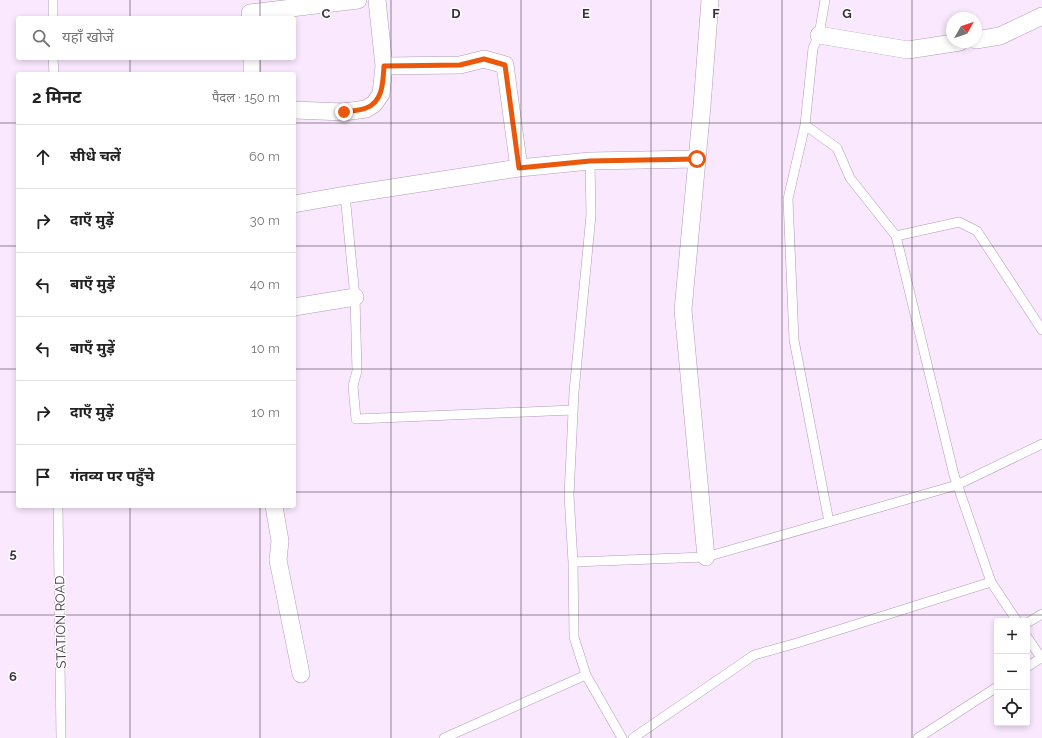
<!DOCTYPE html>
<html lang="hi">
<head>
<meta charset="utf-8">
<style>
  :root { --surface:#fff; --page:#f6f6f6; --text:#222; --muted:#767676; --line:#e0e0e0 }
  body { margin:0; font-family:Raleway,"Noto Sans Devanagari",sans-serif; background:var(--page); color:var(--text) }
  .controls { position:absolute; right:12px; bottom:12px; display:grid; overflow:hidden; border-radius:4px; box-shadow:0 2px 6px #0003 }
  .controls button { width:36px; height:36px; display:grid; place-items:center; padding:0; border:0; border-bottom:1px solid var(--line); background:var(--surface); color:var(--text); font:20px sans-serif }
  .compass { position:absolute; left:946px; top:12px; width:36px; height:36px; border-radius:50%; background:var(--surface); box-shadow:0 2px 6px #0003; rotate:50deg }
  .stop { position:absolute; width:12px; height:12px; margin:-9px; border:3px solid #ea580c; border-radius:50%; background:#fff }
  .stop.end { background:#ea580c; border-color:#fff; box-shadow:0 1px 4px #0008 }
  .list { margin:0; padding:0; list-style:none }
  h2 { display:flex; justify-content:space-between; align-items:center; height:52px; margin:0; padding:0 16px; font-size:17px }
  h2 small { font-size:13px; font-weight:400; color:var(--muted) }
  .list li { display:grid; grid-template-columns:26px 1fr auto; gap:12px; align-items:center; box-sizing:border-box; height:64px; padding:0 16px; border-top:1px solid var(--line) }
  .list b { display:block; font-size:15px; white-space:nowrap }
  .list em { font-size:13px; font-style:normal; color:var(--muted) }
  .icon { flex:none; width:22px; height:22px; fill:none; stroke:currentColor; stroke-width:2; stroke-linecap:round; stroke-linejoin:round }
  .map { position:relative; flex:none; width:1042px; height:738px; overflow:hidden }
  .search { position:absolute; background:var(--surface); box-shadow:0 2px 6px #0003; left:16px; top:16px; width:280px; height:44px; display:flex; align-items:center; gap:10px; box-sizing:border-box; padding:0 14px; border-radius:4px; color:var(--muted); font-size:15px }
  .panel { position:absolute; background:var(--surface); box-shadow:0 2px 6px #0003; left:16px; top:72px; width:280px; height:436px; border-radius:4px }
  .map>svg:first-child { display:block }
</style>
</head>
<body>
<div class="map">
<svg width="1042" height="738" viewBox="0 0 1042 738">
  <rect width="100%" height="100%" fill="#fae9fe"/>
  <g fill="none" stroke-linecap="round" stroke-linejoin="round">
    <g stroke="#b09cb4" stroke-width="10">
      <path id="lane" d="M53 0V18
        M825 0 819 35 813 48 805 125 788 199 794 340 829 522
        M53 58 54 74
        M805 125 837 148 850 178 896 236 959 222 977 231 1042 330
        M590 161 591 215 574 392 569 495 573 562 574 637 586 675 622 738
        M345 195 355 297 357 371 353 386 356 419 573 410
        M896 236 954 475 991 582 1017 621
        M58 506 61 738
        M573 562 706 557 957 485 1042 444
        M1027 623 1042 614
        M1027 637 1042 659
        M1027 667 1041 658
        M444 738 586 675
        M633 738 754 655 797 643 991 582
        M918 738 997 687"/>
    </g>
    <g stroke="#b09cb4" stroke-width="18">
      <path id="street" d="M250 13 358 0
        M819 35 908 50 960 42
        M976 40 1000 36 1042 16
        M252 58V74
        M384 66 460 65 484 59 505 65 519 168
        M294 110 344 112 366 109 374 104 381 94 384 66 377 0
        M294 204 345 195 519 168 590 161 697 159
        M294 307 355 297
        M274 506 280 541 278 560 301 674
        M706 557 683 310 702 106 710 0"/>
    </g>
    <use href="#lane" stroke="#fff" stroke-width="9"/>
    <use href="#street" stroke="#fff" stroke-width="17"/>
  </g>
  <g fill="none" stroke-linecap="round" stroke-linejoin="round">
    <path stroke="#ea580c" stroke-width="5" d="M344 112C351 111 359 111 366 108 383 102 383 82 384 66L460 65 484 59 505 65 519 168 590 161 697 159"/>
  </g>
  <path fill="none" stroke="#39313a" stroke-width="1" stroke-opacity="0.55" d="M130 0V18M260 0V18M391 0V738M521 0V738M651 0V738M782 0V738M912 0V738M130 58V74M260 58V74M0 123H18M294 123H1042M0 246H18M294 246H1042M0 369H18M294 369H1042M0 492H18M294 492H1042M130 506V738M260 506V738M0 615H1042"/>
  <g text-anchor="middle" stroke-width="3" stroke-linejoin="round" paint-order="stroke">
    <g font-size="13" fill="#39313a" stroke="#fdfdfd">
      <text transform="translate(60 622) rotate(-91)" y="5">STATION ROAD</text>
    </g>
  </g>
  <g font-size="13" text-anchor="middle" font-weight="bold" fill="#39313a" stroke="#fdfdfd" stroke-width="3" stroke-linejoin="round" paint-order="stroke">
    <text x="326" y="18">C</text>
    <text x="456" y="18">D</text>
    <text x="586" y="18">E</text>
    <text x="716" y="18">F</text>
    <text x="847" y="18">G</text>
    <text x="13" y="558">5</text>
    <text x="13" y="681">6</text>
  </g>
</svg>
<div class="controls">
<button>+</button>
<button>−</button>
<button><svg class="icon" aria-label="locate" viewBox="0 0 24 24"><circle cx="12" cy="12" r="6"/><path d="M12 2v4M12 18v4M2 12h4M18 12h4"/></svg></button>
</div>
<svg class="compass" viewBox="-18 -18 36 36"><path d="M0-13l5 13h-10z" fill="#e53935"/><path d="M0 13l5-13h-10z" fill="#767676"/></svg>
<div class="stop" style="left:697px;top:159px"></div>
<div class="stop end" style="left:344px;top:112px"></div>
<div class="search"><svg class="icon" aria-label="search" viewBox="0 0 24 24"><circle cx="10" cy="10" r="6"/><path d="M15 15l6 6"/></svg>यहाँ खोजें</div>
<section class="panel">
<h2>2 मिनट<small>पैदल · 150 m</small></h2>
<ul class="list">
<li><svg class="icon" aria-label="ahead" viewBox="0 0 24 24"><path d="M12 20V5M6 11l6-6 6 6"/></svg><div><b>सीधे चलें</b></div><em>60 m</em></li>
<li><svg class="icon" aria-label="right" viewBox="0 0 24 24"><path d="M7 20v-9h11M14 6l5 5-5 5"/></svg><div><b>दाएँ मुड़ें</b></div><em>30 m</em></li>
<li><svg class="icon" aria-label="left" viewBox="0 0 24 24"><path d="M17 20v-9H6M10 6l-5 5 5 5"/></svg><div><b>बाएँ मुड़ें</b></div><em>40 m</em></li>
<li><svg class="icon" aria-label="left" viewBox="0 0 24 24"><path d="M17 20v-9H6M10 6l-5 5 5 5"/></svg><div><b>बाएँ मुड़ें</b></div><em>10 m</em></li>
<li><svg class="icon" aria-label="right" viewBox="0 0 24 24"><path d="M7 20v-9h11M14 6l5 5-5 5"/></svg><div><b>दाएँ मुड़ें</b></div><em>10 m</em></li>
<li><svg class="icon" aria-label="arrive" viewBox="0 0 24 24"><path d="M6 21V4h12l-3 4 3 4H6"/></svg><div><b>गंतव्य पर पहुँचे</b></div></li>
</ul>
</section>
</div>
</body>
</html>
